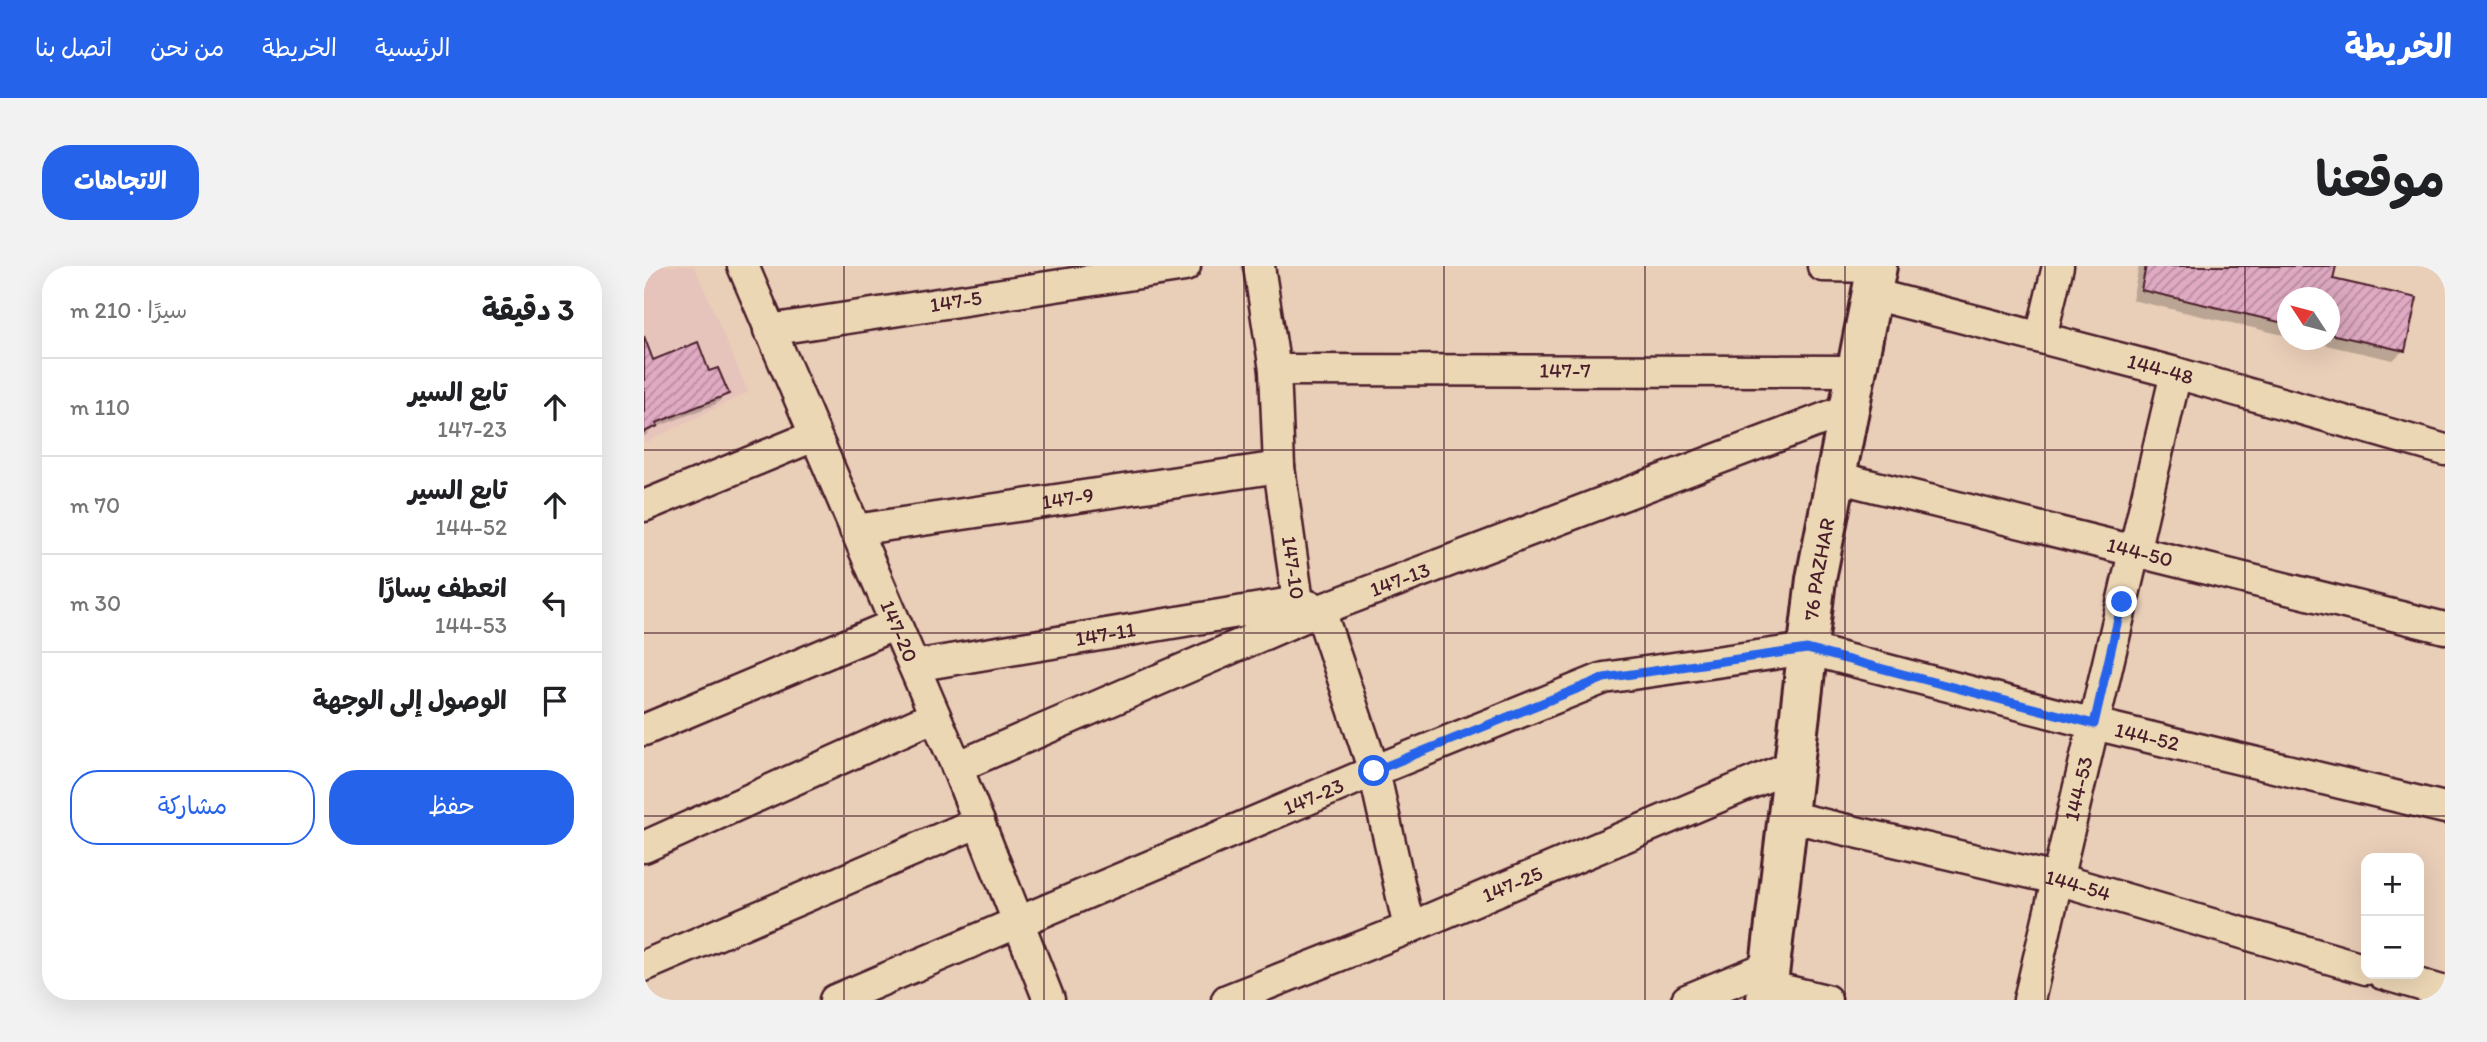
<!DOCTYPE html>
<html lang="ar">
<head>
<meta charset="utf-8">
<style>
  :root { --surface:#fff; --page:#f2f2f2; --text:#202124; --muted:#757577; --line:#e0e0e0; --accent:#2563eb }
  body { margin:0; font-family:Itim,"Playpen Sans Arabic",sans-serif; background:var(--page); color:var(--text); direction:rtl }
  .controls { position:absolute; right:21px; bottom:21px; display:grid; overflow:hidden; border-radius:14px; box-shadow:0 7px 28px #0002 }
  .controls button { width:63px; height:63px; display:grid; place-items:center; padding:0; border:0; border-bottom:2px solid var(--line); background:var(--surface); color:var(--text); font:35px sans-serif }
  .compass { position:absolute; left:1633px; top:21px; width:63px; height:63px; border-radius:50%; background:var(--surface); box-shadow:0 7px 28px #0002; rotate:306deg }
  .stop { position:absolute; width:21px; height:21px; margin:-16px; border:5px solid #2563eb; border-radius:50%; background:#fff }
  .stop.end { background:#2563eb; border-color:#fff; box-shadow:0 2px 7px #0008 }
  .list { margin:0; padding:0; list-style:none }
  h2 { display:flex; justify-content:space-between; align-items:center; height:91px; margin:0; padding:0 28px; font-size:30px }
  h2 small { font-size:23px; font-weight:400; color:var(--muted) }
  .list li { display:grid; grid-template-columns:46px 1fr auto; gap:21px; align-items:center; box-sizing:border-box; height:98px; padding:0 28px; border-top:2px solid var(--line) }
  .list b { display:block; font-size:26px; white-space:nowrap }
  .list p { margin:0; font-size:23px; white-space:nowrap; color:var(--muted) }
  .list em { font-size:23px; font-style:normal; color:var(--muted) }
  .actions { display:flex; gap:14px; padding:21px 28px }
  .actions a { flex:1; padding:16px 0; border:2px solid var(--accent); border-radius:28px; text-align:center; font-size:24px; color:var(--accent) }
  .actions .main { background:var(--accent); color:#fff }
  .icon { flex:none; width:38px; height:38px; fill:none; stroke:currentColor; stroke-width:2; stroke-linecap:round; stroke-linejoin:round }
  .map { position:relative; flex:none; width:1801px; height:734px; overflow:hidden; direction:ltr; border-radius:28px }
  header { display:flex; align-items:center; gap:42px; box-sizing:border-box; height:98px; padding:0 35px; background:var(--accent); color:#fff }
  header strong { font-size:33px }
  nav { display:flex; gap:38px; margin-inline-start:auto; font-size:24px }
  .intro { display:flex; align-items:center; justify-content:space-between; box-sizing:border-box; height:168px; padding:0 42px }
  h1 { margin:0; font-size:49px }
  .button { padding:18px 32px; border-radius:28px; background:var(--accent); color:#fff; font-size:24px; font-weight:700 }
  main { display:flex; gap:42px; padding:0 42px }
  aside { flex:1; background:var(--surface); border-radius:28px; box-shadow:0 7px 28px #0002 }
  .map>svg:first-child { display:block }
</style>
</head>
<body>
<header>
<strong>الخريطة</strong>
<nav><a>الرئيسية</a><a>الخريطة</a><a>من نحن</a><a>اتصل بنا</a></nav>
</header>
<div class="intro"><h1>موقعنا</h1><a class="button">الاتجاهات</a></div>
<main>
<div class="map">
<svg width="1801" height="734" viewBox="0 0 1801 734">
  <defs>
    <pattern id="building-hatch" width="6" height="6" patternUnits="userSpaceOnUse" patternTransform="scale(1.75)"><rect width="6" height="6" fill="#dfaac2"/><path d="M-1 1l2-2M0 6l6-6M5 7l2-2" fill="none" stroke="#b78a9e"/></pattern>
  </defs>
  <rect width="100%" height="100%" fill="#e9ceb8"/>
  <filter id="ink" filterUnits="userSpaceOnUse"><feTurbulence type="fractalNoise" baseFrequency=".0143" numOctaves="2"/><feDisplacementMap in="SourceGraphic" scale="14" xChannelSelector="R" yChannelSelector="G"/><feConvolveMatrix kernelMatrix="1 2 1 2 8 2 1 2 1" color-interpolation-filters="sRGB"/></filter>
  <g filter="url(#ink)">
    <path fill="#e6c3bb" d="M0 0H50L104 126 0 177Z"/>
    <path fill="#0003" d="M1495 0H1690L1686 15 1760 84 1749 94 1659 74H1686V32H1644V70L1488 34Z
      M0 72 8 96 64 107 83 128 72 138 8 163 0 171Z"/>
    <path fill="url(#building-hatch)" stroke="#4a1f2b" stroke-width="2" d="M1502 0H1692L1689 13 1773 32 1761 85 1686 68V32H1644V58L1497 24Z
      M0 70 9 94 54 76 65 105 74 102 85 128 12 157 14 160 0 166Z"/>
    <g fill="none" stroke-linecap="round" stroke-linejoin="round">
      <g stroke="#4a1f2b" stroke-width="35">
        <g id="street">
          <path id="s1" d="M99 0 313 501 405 734"/>
          <path id="s2" d="M615 0 631 104 635 201 654 336"/>
          <path d="M1179 0 1233 1"/>
          <path id="s3" d="M1228 28 1532 107 1801 184"/>
          <path id="s4" d="M125 64 541 0"/>
          <path d="M1397 71 1414 0"/>
          <path id="s5" d="M631 104 1212 105"/>
          <path id="s6" d="M1192 211 1801 362"/>
          <path d="M0 240 170 170"/>
          <path id="s7" d="M211 264 635 201"/>
          <path id="s8" d="M270 400 654 336 676 344 730 505 765 662"/>
          <path d="M0 464 252 358"/>
          <path id="s9" d="M313 501 676 344 1205 143"/>
          <path id="s10" d="M1143 550 1413 613 1722 703"/>
          <path d="M0 581 291 450"/>
          <path d="M0 700 335 556"/>
          <path d="M1739 708 1801 726"/>
          <path d="M1123 720 1182 734"/>
          <path id="s11" d="M191 734 730 505 960 412 1163 383 1450 458 1801 542"/>
          <path id="s12" d="M583 734 765 662 1150 499"/>
          <path d="M1043 734 1126 700"/>
          <path id="s13" d="M1385 734 1532 107"/>
        </g>
      </g>
      <g stroke="#4a1f2b" stroke-width="44">
        <g id="secondary">
          <path id="s14" d="M1122 734 1172 313 1233 0"/>
        </g>
      </g>
      <use href="#street" stroke="#ecd7b5" stroke-width="30"/>
      <use href="#secondary" stroke="#ecd7b5" stroke-width="38"/>
    </g>
  </g>
  <g fill="none" stroke-linecap="round" stroke-linejoin="round" filter="url(#ink)">
    <path stroke="#2563eb" stroke-width="9" d="M730 505 960 412 1163 383 1450 458 1478 336"/>
  </g>
  <path fill="none" stroke="#4a1f2b" stroke-width="2" stroke-opacity="0.55" d="M200 0V734M400 0V734M600 0V734M800 0V734M1001 0V734M1201 0V734M1401 0V734M1601 0V734M0 184H1801M0 367H1801M0 550H1801"/>
  <g text-anchor="middle" stroke-width="5" stroke-linejoin="round" paint-order="stroke">
    <g font-size="21" fill="#4a1f2b" stroke="#ecd7b5">
      <text dy="7" stroke="none"><textPath href="#s4" startOffset="189">147-5</textPath></text>
      <text dy="7" stroke="none"><textPath href="#s3" startOffset="298">144-48</textPath></text>
      <text dy="7" stroke="none"><textPath href="#s5" startOffset="290">147-7</textPath></text>
      <text dy="7" stroke="none"><textPath href="#s7" startOffset="215">147-9</textPath></text>
      <text dy="7" stroke="none"><textPath href="#s6" startOffset="313">144-50</textPath></text>
      <text dy="7" stroke="none"><textPath href="#s2" startOffset="304">147-10</textPath></text>
      <text dy="7" stroke="none"><textPath href="#s14" startOffset="434">76 PAZHAR</textPath></text>
      <text dy="7" stroke="none"><textPath href="#s9" startOffset="481">147-13</textPath></text>
      <text dy="7" stroke="none"><textPath href="#s1" startOffset="397">147-20</textPath></text>
      <text dy="7" stroke="none"><textPath href="#s8" startOffset="194">147-11</textPath></text>
      <text dy="7" stroke="none"><textPath href="#s11" startOffset="1390">144-52</textPath></text>
      <text dy="7" stroke="none"><textPath href="#s13" startOffset="217">144-53</textPath></text>
      <text dy="7" stroke="none"><textPath href="#s11" startOffset="520">147-23</textPath></text>
      <text dy="7" stroke="none"><textPath href="#s12" startOffset="308">147-25</textPath></text>
      <text dy="7" stroke="none"><textPath href="#s10" startOffset="299">144-54</textPath></text>
    </g>
  </g>
</svg>
<div class="controls">
<button>+</button>
<button>−</button>
</div>
<svg class="compass" viewBox="-18 -18 36 36"><path d="M0-13l5 13h-10z" fill="#e53935"/><path d="M0 13l5-13h-10z" fill="#757577"/></svg>
<div class="stop" style="left:730px;top:505px"></div>
<div class="stop end" style="left:1478px;top:336px"></div>
</div>
<aside>
<h2>3 دقيقة<small>سيرًا · 210 m</small></h2>
<ul class="list">
<li><svg class="icon" aria-label="ahead" viewBox="0 0 24 24"><path d="M12 20V5M6 11l6-6 6 6"/></svg><div><b>تابع السير</b><p>147-23</p></div><em>110 m</em></li>
<li><svg class="icon" aria-label="ahead" viewBox="0 0 24 24"><path d="M12 20V5M6 11l6-6 6 6"/></svg><div><b>تابع السير</b><p>144-52</p></div><em>70 m</em></li>
<li><svg class="icon" aria-label="left" viewBox="0 0 24 24"><path d="M17 20v-9H6M10 6l-5 5 5 5"/></svg><div><b>انعطف يسارًا</b><p>144-53</p></div><em>30 m</em></li>
<li><svg class="icon" aria-label="arrive" viewBox="0 0 24 24"><path d="M6 21V4h12l-3 4 3 4H6"/></svg><div><b>الوصول إلى الوجهة</b></div></li>
</ul>
<div class="actions"><a class="main">حفظ</a><a>مشاركة</a></div>
</aside>
</main>
</body>
</html>
